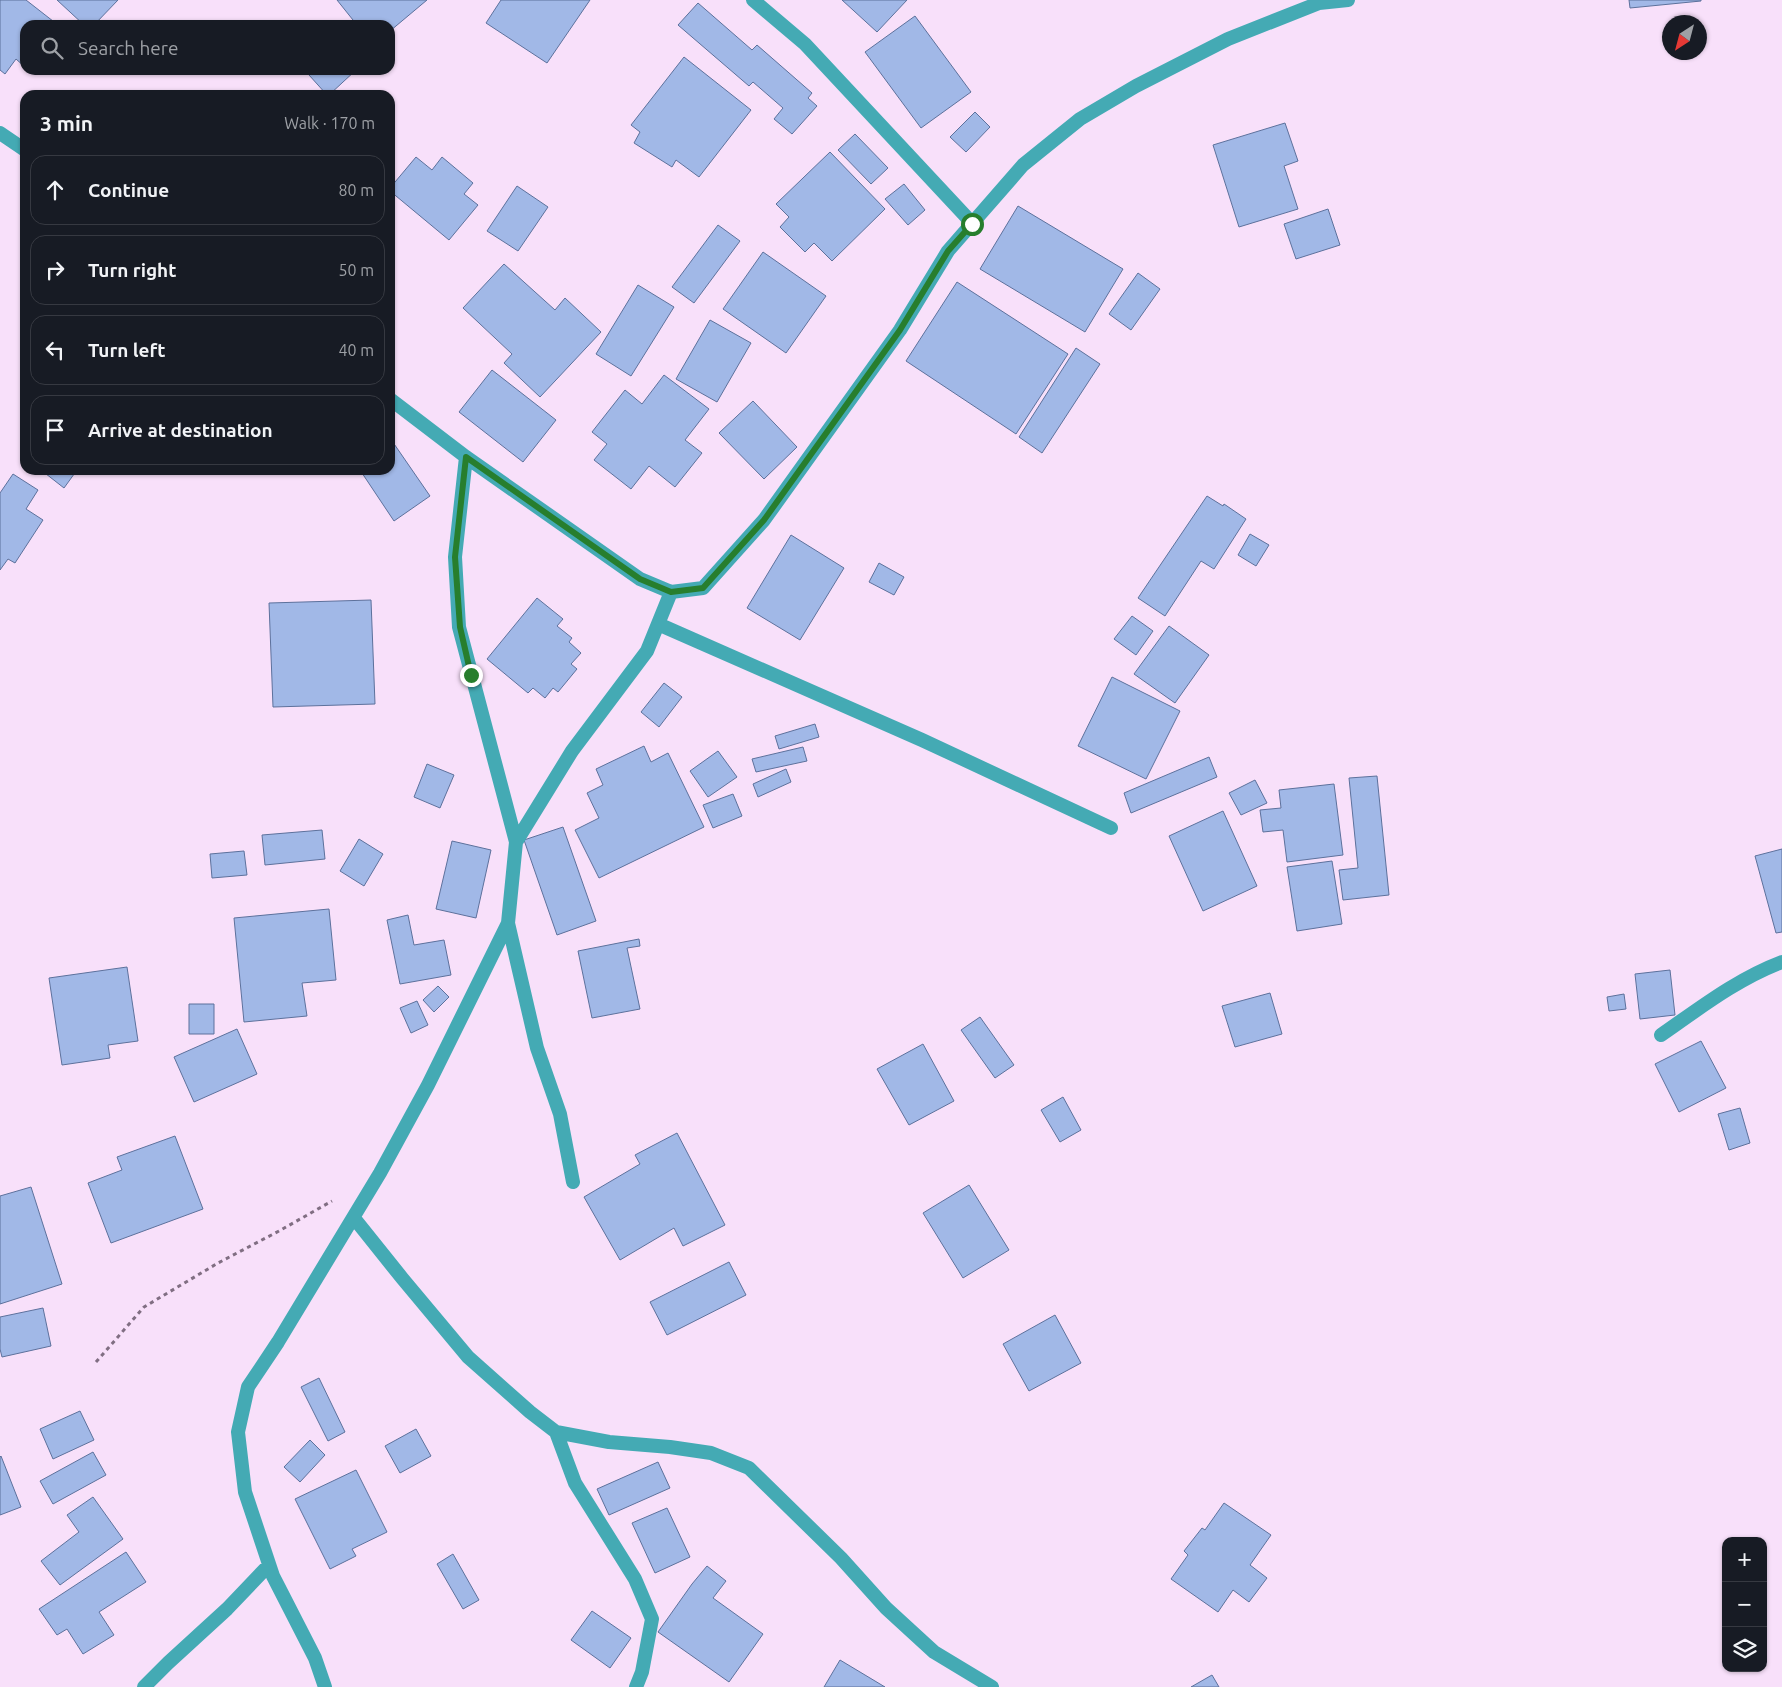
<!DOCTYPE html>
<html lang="en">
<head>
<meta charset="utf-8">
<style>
  :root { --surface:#171b24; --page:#242831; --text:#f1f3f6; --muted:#9ea1a6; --line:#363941 }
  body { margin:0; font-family:Ubuntu,sans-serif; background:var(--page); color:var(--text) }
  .controls { position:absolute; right:15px; bottom:15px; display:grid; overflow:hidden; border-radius:10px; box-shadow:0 1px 4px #0004 }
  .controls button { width:45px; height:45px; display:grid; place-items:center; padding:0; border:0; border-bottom:1px solid var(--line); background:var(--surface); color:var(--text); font:25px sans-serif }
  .compass { position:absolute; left:1662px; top:15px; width:45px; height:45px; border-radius:50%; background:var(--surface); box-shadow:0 1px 4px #0004; rotate:216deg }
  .stop { position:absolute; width:15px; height:15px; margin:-11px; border:4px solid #277e2d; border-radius:50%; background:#fff }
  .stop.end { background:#277e2d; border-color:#fff; box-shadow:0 1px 5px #0008 }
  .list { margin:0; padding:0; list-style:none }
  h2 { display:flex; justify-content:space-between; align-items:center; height:65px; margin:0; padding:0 20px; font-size:21px }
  h2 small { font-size:16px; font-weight:400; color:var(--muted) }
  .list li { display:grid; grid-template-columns:32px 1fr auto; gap:15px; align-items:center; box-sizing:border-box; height:70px; margin:0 10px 10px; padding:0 10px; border:1px solid var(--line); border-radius:15px }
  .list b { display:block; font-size:19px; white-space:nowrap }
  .list em { font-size:16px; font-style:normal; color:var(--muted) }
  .icon { flex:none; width:28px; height:28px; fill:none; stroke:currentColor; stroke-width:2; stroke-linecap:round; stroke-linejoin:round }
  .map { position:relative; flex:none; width:1782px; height:1687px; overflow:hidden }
  .search { position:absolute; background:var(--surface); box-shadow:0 1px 4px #0004; left:20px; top:20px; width:375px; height:55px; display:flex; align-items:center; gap:12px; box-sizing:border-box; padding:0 18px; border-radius:15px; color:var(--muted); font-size:19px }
  .panel { position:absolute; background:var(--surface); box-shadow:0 1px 4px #0004; left:20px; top:90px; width:375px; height:385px; border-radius:15px }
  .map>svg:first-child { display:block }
</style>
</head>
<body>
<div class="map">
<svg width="1782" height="1687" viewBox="0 0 1782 1687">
  <rect width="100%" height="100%" fill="#f8e0fa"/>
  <path fill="#a1b8e7" stroke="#5d719c" d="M0 0H26L58 25H25V67L16 59 5 74 0 70Z
    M57 0H118L94 25H84Z
    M337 0H427L390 31V25H357Z
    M501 0H590L547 63 486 23Z
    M842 0H907L877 32Z
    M1629 0H1701V1L1630 8Z
    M698 3 752 50 757 45 812 93 808 98 817 106 792 134 774 119 783 108 753 82 749 86 678 25Z
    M915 16 971 92 921 128 865 52Z
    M684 57 751 110 699 177 676 160 672 167 634 143 640 132 631 125Z
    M314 70H356L329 95H327L309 75Z
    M975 112 990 127 966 152 950 137Z
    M1285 123 1298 161 1284 166 1298 209 1239 227 1213 145Z
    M855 134 888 168 871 184 838 150Z
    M830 152 885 209 832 261 814 243 805 252 780 227 789 217 776 204Z
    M416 157 432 170 442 157 473 183 464 194 478 205 449 240 390 191V188Z
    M904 184 925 210 908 225 885 199Z
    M517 186 548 207 518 251 487 231Z
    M1018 206 1123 269 1085 332 980 269Z
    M1328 209 1340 245 1296 259 1284 224Z
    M718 225 740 241 694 303 672 287Z
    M763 252 826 296 786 353 723 309Z
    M504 264 555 310 565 298 601 332 540 397 504 363 512 354 463 308Z
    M1138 273 1160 289 1131 330 1109 314Z
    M957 282 1068 354 1016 434 906 361Z
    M638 285 674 307 631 376 596 354Z
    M710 320 751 343 717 402 676 379Z
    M1076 348 1100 364 1042 453 1019 437Z
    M492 370 556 420 523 462 459 412Z
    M664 375 709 409 685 440 702 453 675 487 649 466 631 489 594 460 607 444 592 432 625 390 642 404Z
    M753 401 797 447 764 479 719 433Z
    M390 438 430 496 394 521 360 470H390Z
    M41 470H77L64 488Z
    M13 474 38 490 26 509 43 520 15 563 8 559 0 570V493Z
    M1207 496 1223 506 1224 504 1246 519 1214 569 1201 561 1165 616 1138 598Z
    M1250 534 1269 545 1256 566 1238 555Z
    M791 535 844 568 800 640 747 608Z
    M879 563 904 577 894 595 869 582Z
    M537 598 563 619 557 626 572 638 569 642 581 653 571 664 577 669 558 692 553 688 545 698 533 688 528 693 487 659Z
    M371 600 375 704 273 707 269 603Z
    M1132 616 1153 631 1136 655 1114 639Z
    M1169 626 1209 655 1175 703 1134 674Z
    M1112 677 1180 711 1146 779 1078 746Z
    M664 683 682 697 659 727 641 712Z
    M815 724 819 737 779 749 775 736Z
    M644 746 651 762 668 753 704 827 599 878 575 830 599 818 587 793 603 785 596 769Z
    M803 747 807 761 756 772 752 759Z
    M718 751 737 777 708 797 690 771Z
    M1209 757 1217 777 1131 813 1124 793Z
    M427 764 454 775 440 808 414 797Z
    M786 769 791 782 758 797 753 784Z
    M1377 776 1389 895 1343 900 1339 870 1358 868 1349 778Z
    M1255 780 1267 803 1241 815 1229 793Z
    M1334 784 1343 855 1287 862 1283 830 1263 832 1260 810 1281 808 1279 790Z
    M733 794 742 816 713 828 703 805Z
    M1223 811 1257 886 1203 911 1169 836Z
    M563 827 596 921 557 935 524 840Z
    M322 830 325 859 265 865 262 835Z
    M359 839 383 854 364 886 340 871Z
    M452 841 491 850 476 918 436 909Z
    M1782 849V932L1776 933 1755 856Z
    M244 851 247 875 212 878 210 854Z
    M1332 861 1342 924 1297 931 1287 867Z
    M329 909 336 980 302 983 307 1016 244 1022 234 918Z
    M408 915 414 945 444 940 451 975 400 984 387 920Z
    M639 939 640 946 627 948 640 1009 592 1018 578 951Z
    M127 967 138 1041 108 1045 110 1058 62 1065 49 978Z
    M1670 970 1675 1015 1640 1019 1635 974Z
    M438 986 449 997 434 1012 423 1000Z
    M1270 993 1282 1034 1235 1047 1222 1006Z
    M1624 994 1626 1009 1609 1011 1607 997Z
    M417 1001 428 1025 411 1033 400 1008Z
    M189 1004H214V1034H189Z
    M980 1017 1014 1065 995 1078 961 1030Z
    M237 1029 257 1074 194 1102 174 1057Z
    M1701 1041 1726 1088 1679 1112 1655 1064Z
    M923 1044 954 1101 909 1125 877 1069Z
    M1063 1097 1081 1130 1060 1142 1041 1110Z
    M1740 1108 1750 1143 1729 1150 1718 1114Z
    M677 1133 725 1225 683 1246 674 1228 620 1260 584 1197 640 1164 635 1155Z
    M175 1136 203 1209 111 1243 88 1183 122 1170 117 1157Z
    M969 1185 1009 1250 963 1278 923 1213Z
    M31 1187 62 1284 0 1304V1196Z
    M729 1262 746 1295 667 1335 650 1302Z
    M43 1308 51 1346 2 1357 0 1349V1317Z
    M1055 1315 1081 1363 1029 1391 1003 1344Z
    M319 1378 345 1432 328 1441 301 1387Z
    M80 1411 94 1440 53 1459 40 1429Z
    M416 1429 431 1456 400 1473 385 1446Z
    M310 1440 325 1455 300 1482 284 1467Z
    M93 1452 106 1475 53 1504 40 1481Z
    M1 1456 21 1507 0 1515V1457Z
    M658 1462 670 1488 609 1515 597 1489Z
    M356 1470 387 1532 352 1549 356 1556 330 1569 295 1499Z
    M93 1497 123 1539 60 1585 41 1561 79 1532 67 1515Z
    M1224 1503 1271 1535 1250 1565 1267 1578 1249 1602 1233 1590 1218 1612 1171 1579 1188 1555 1184 1551 1202 1528 1205 1530Z
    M667 1508 690 1557 655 1573 632 1523Z
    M126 1552 146 1582 99 1612 114 1635 83 1654 67 1629 57 1635 39 1609Z
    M453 1554 479 1600 463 1609 437 1564Z
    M707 1566 726 1581 713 1598 763 1634 729 1682 658 1632 692 1584Z
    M592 1611 631 1638 610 1668 571 1640Z
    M840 1660 885 1687H824Z
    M1212 1675 1219 1687H1191Z"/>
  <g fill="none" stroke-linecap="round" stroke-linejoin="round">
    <path stroke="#806e82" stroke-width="3" stroke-dasharray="4 4" stroke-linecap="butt" d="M96 1362 144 1307 218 1263 279 1231 332 1201"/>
    <path stroke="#44aab4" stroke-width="14" d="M753 0 805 44 972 223
      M0 133 25 150
      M390 399 466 457 640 579 671 592 703 588 764 520 900 330 948 251 1023 165 1080 119 1136 86 1228 39 1319 3 1348 0
      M658 624 922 740 1111 828
      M516 842 572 751 647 651 671 592
      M508 923 537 1048 560 1114 573 1182
      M1661 1035C1700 1008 1737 979 1782 962
      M354 1218 402 1278 468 1357 530 1412 556 1432 609 1442 670 1447 711 1453 749 1468 841 1558 886 1608 934 1652 992 1687
      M556 1432 575 1483 635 1579 652 1619 642 1672 636 1687
      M144 1687 168 1663 227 1609 269 1565
      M325 1687 315 1658 273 1576 245 1492 238 1432 248 1387 278 1342 380 1173 428 1085 508 923 516 842 459 627 455 557 466 457"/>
  </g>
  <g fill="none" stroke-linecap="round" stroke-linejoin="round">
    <path stroke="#277e2d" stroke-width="6" d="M471 675 460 627 455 557 466 457 640 579 671 592 703 588 764 520 900 330 948 251 972 224"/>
  </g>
</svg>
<div class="controls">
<button>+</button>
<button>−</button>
<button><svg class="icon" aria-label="layers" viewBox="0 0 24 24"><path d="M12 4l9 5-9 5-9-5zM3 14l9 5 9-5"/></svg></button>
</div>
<svg class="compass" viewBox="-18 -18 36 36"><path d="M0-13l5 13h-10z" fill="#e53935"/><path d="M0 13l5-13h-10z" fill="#9ea1a6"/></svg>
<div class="stop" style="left:972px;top:224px"></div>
<div class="stop end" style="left:471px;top:675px"></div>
<div class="search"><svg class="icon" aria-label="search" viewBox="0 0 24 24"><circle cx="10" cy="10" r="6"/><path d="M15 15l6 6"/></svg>Search here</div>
<section class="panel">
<h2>3 min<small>Walk · 170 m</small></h2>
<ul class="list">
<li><svg class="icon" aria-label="ahead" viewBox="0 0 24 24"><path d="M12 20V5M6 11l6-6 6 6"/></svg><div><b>Continue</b></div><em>80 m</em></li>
<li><svg class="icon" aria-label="right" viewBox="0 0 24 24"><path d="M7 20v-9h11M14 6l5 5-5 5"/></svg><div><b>Turn right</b></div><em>50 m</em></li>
<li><svg class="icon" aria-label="left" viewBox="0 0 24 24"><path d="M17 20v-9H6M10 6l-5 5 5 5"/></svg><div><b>Turn left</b></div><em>40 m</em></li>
<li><svg class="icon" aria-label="arrive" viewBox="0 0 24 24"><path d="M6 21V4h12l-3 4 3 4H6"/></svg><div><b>Arrive at destination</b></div></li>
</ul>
</section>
</div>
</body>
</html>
